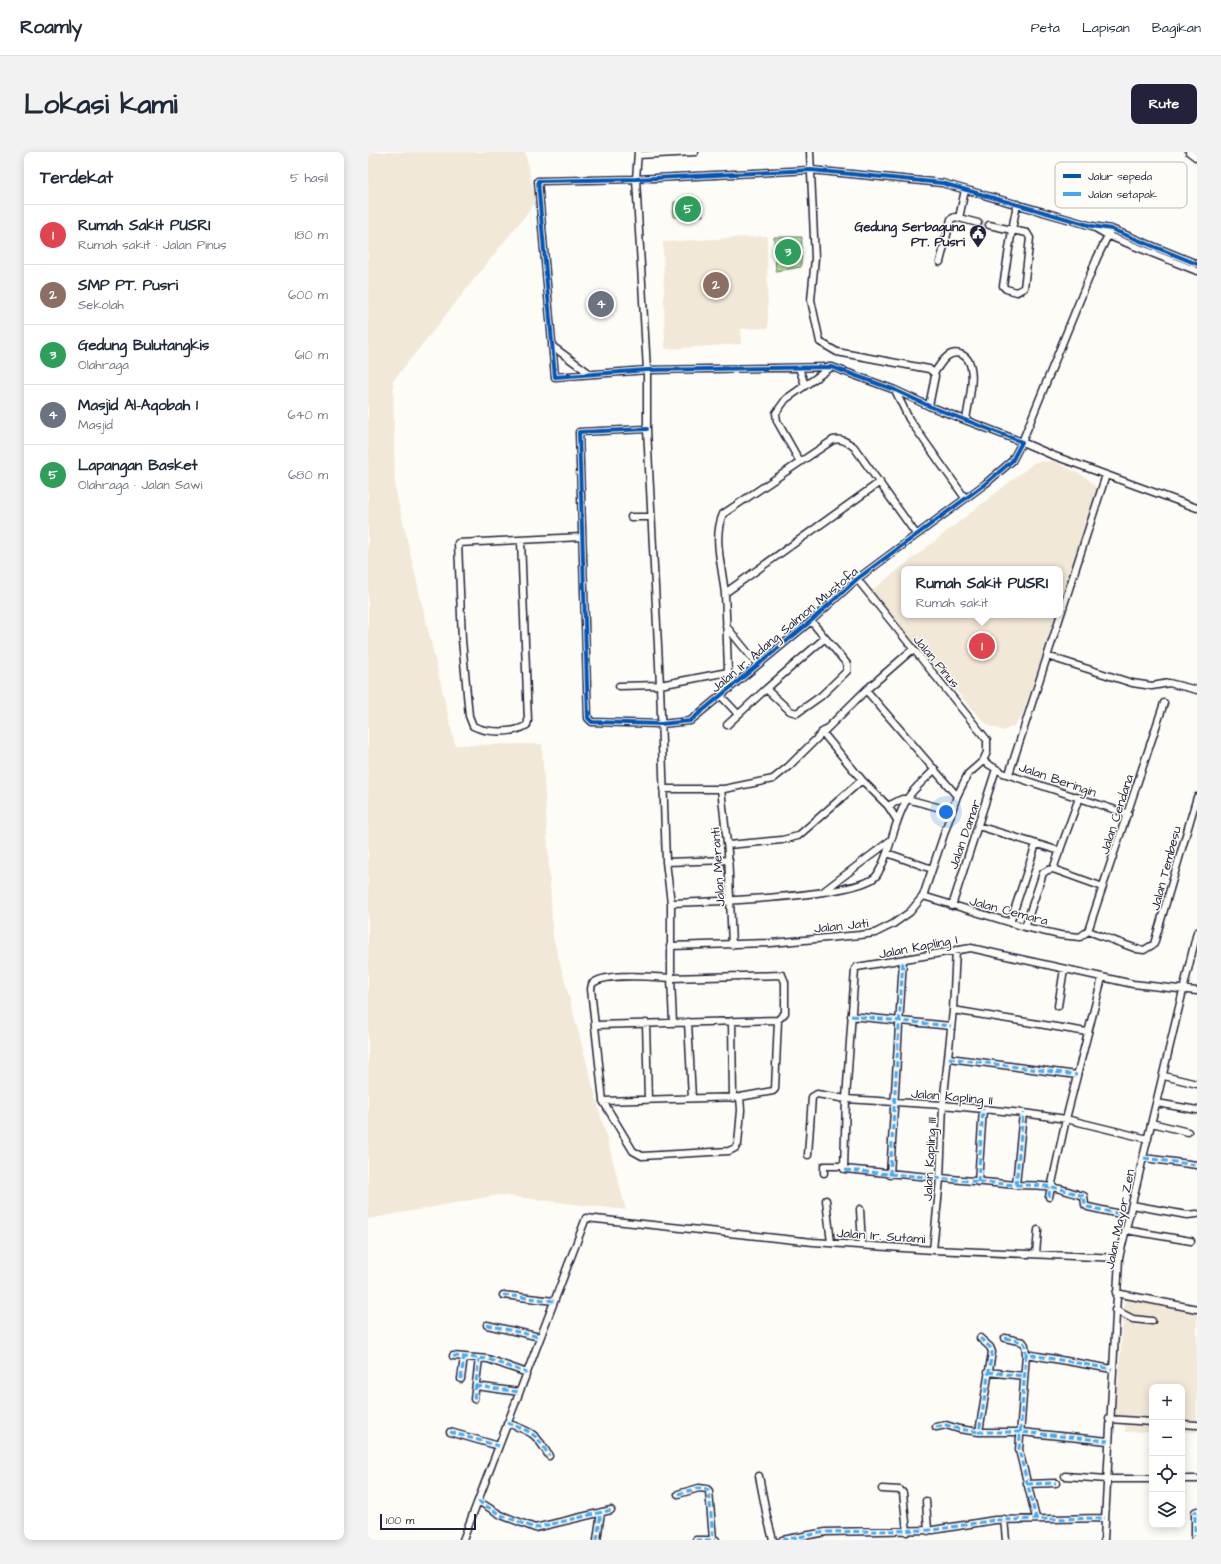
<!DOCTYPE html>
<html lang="id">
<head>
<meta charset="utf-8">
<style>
  :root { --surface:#fff; --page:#f2f2f3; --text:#1f2937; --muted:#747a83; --line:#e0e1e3; --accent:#22223b }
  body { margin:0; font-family:"Architects Daughter",sans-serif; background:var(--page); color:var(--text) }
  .controls { position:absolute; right:12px; bottom:12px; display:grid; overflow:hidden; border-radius:8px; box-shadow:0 2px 10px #0003 }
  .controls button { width:36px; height:36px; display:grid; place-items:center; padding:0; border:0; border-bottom:1px solid var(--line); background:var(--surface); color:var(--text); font:20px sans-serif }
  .scale { position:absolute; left:12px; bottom:10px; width:96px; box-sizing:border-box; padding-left:4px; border:2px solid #22223b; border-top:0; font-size:11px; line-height:14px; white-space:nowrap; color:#22223b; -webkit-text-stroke:3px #fdfcf7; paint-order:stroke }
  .you { position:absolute; left:578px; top:660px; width:14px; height:14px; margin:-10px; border:3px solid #fff; border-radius:50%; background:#1a73e8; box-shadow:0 0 0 6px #1a73e833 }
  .badge { display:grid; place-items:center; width:26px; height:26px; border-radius:50%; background:var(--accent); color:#fff; font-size:13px; font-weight:700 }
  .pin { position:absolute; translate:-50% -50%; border:2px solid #fff; box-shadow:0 1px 4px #0006 }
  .popup { position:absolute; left:533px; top:414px; width:162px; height:52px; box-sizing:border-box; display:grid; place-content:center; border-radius:8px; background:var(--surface); filter:drop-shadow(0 1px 3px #0005); font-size:13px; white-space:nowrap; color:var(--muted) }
  .popup b { font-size:15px; color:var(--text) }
  .popup::after { content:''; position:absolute; left:50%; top:100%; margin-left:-8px; border:8px solid transparent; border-top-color:var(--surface) }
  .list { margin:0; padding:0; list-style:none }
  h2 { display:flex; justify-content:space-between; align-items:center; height:52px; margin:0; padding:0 16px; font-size:17px }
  h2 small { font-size:13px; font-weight:400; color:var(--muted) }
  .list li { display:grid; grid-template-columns:26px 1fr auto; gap:12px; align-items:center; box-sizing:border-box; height:60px; padding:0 16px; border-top:1px solid var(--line) }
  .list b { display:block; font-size:15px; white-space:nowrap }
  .list p { margin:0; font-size:13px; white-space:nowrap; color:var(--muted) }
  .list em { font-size:13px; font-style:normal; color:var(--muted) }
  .icon { flex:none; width:22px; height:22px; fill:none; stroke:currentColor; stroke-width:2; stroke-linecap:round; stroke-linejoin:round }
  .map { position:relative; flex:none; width:829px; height:1388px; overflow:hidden; border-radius:8px }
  header { display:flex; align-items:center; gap:24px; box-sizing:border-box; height:56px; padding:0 20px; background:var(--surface); border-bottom:1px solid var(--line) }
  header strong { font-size:19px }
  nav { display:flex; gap:22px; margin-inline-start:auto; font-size:14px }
  .intro { display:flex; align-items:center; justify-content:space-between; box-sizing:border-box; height:96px; padding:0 24px }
  h1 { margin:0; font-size:28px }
  .button { padding:10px 18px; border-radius:8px; background:var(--accent); color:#fff; font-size:14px; font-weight:700 }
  main { display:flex; gap:24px; padding:0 24px }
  aside { flex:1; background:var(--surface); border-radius:8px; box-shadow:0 2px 10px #0003 }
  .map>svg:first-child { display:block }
</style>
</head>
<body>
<header>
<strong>Roamly</strong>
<nav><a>Peta</a><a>Lapisan</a><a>Bagikan</a></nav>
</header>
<div class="intro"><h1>Lokasi kami</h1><a class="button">Rute</a></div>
<main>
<aside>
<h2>Terdekat<small>5 hasil</small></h2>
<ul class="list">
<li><span class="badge" style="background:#e0444e">1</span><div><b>Rumah Sakit PUSRI</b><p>Rumah sakit · Jalan Pinus</p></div><em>180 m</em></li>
<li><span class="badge" style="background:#8d6e63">2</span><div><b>SMP PT. Pusri</b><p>Sekolah</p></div><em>600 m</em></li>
<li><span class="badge" style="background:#2e9e5b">3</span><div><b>Gedung Bulutangkis</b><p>Olahraga</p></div><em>610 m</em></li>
<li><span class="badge" style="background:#6b7280">4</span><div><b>Masjid Al-Aqobah 1</b><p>Masjid</p></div><em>640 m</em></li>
<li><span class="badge" style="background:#2e9e5b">5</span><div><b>Lapangan Basket</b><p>Olahraga · Jalan Sawi</p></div><em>680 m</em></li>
</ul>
</aside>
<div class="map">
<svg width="829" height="1388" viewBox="0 0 829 1388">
  <rect width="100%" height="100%" fill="#fdfcf7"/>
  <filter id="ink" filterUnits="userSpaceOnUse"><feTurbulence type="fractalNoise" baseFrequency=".025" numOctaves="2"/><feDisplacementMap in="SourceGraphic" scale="8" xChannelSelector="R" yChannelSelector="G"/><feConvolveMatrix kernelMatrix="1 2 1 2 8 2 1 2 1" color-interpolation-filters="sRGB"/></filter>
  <g filter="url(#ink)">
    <path fill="#f2e8d7" d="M0 0H157L168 50 25 229 27 336 87 593 174 592 185 785 258 1058 130 1043 0 1067Z
      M399 84 400 176 373 177V192L297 197 295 90Z
      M686 309 718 325 729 336 716 384 692 454V417H536V463H689L654 564 646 574 635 579 622 574 612 566 502 440 667 310Z
      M757 1143 829 1157V1280H814V1235H784V1280H757V1270L747 1269Z"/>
    <path fill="#afd996" stroke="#687e68" d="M306 50H334L335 64 305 65Z
      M406 85H434L433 115 408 119Z"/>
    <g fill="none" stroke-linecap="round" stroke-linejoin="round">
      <path stroke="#d1d0d1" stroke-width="6" stroke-dasharray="6 3" stroke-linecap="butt" d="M610 71 621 73"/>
      <g stroke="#22223b" stroke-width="9">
        <path id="minor" d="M442 0 447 106 443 148 452 190 469 200 561 217 566 221 567 224 561 254
          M821 0 829 6
          M270 3 327 0
          M591 66 597 38
          M621 73 644 78 649 52
          M727 76 741 84 829 119
          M743 77 729 106 654 290 684 303 829 356
          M644 78 659 81 662 86 656 136 649 140 638 137 635 134Z
          M572 110 583 67 587 65 610 71
          M184 194 221 221
          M431 216 437 233
          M566 221C573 212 579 198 592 202 613 208 600 251 598 268
          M527 238 541 267 597 346
          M279 277 211 280 220 566 224 570 293 572 322 569 443 469 489 427 617 332 644 309 654 290 561 254 527 238 464 215 279 218 187 225 170 29 268 27 443 18 574 31 724 74 743 77 829 112
          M432 310 409 269 408 261 418 247 462 216
          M263 365H283
          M153 388 160 569 159 573C145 582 119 581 105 574L101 564 94 488 90 391 214 385
          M357 441 512 330
          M358 474 390 513
          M545 497 498 538 589 644
          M679 504 764 531 784 534 801 531 829 538
          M251 534 292 533 360 520
          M361 537C359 506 359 474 357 443 355 417 344 386 355 362L465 288C474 286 479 290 486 295L548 382
          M398 537 422 559 429 561 453 544 479 519V512L443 469
          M353 544 370 562
          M359 573 398 537 457 486
          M454 580 494 628 520 654 529 668
          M615 609 635 621 760 662
          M641 622 738 323
          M295 637H356L405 627 421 614 498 538
          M353 637 360 700 364 793
          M711 646 685 717 735 735
          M520 654 534 647H539L584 659
          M610 674 692 699
          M360 693 414 688 430 684 494 628
          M519 701 564 717
          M298 710 361 708
          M456 739 523 688
          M555 744 657 775 692 783 712 785 720 779
          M303 751C334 750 495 745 509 723 523 700 525 672 538 649 544 637 558 627 567 617
          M584 754 628 617
          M642 771 668 692
          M657 775 675 721 680 718 685 717
          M720 779 796 551
          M720 779 769 797 776 798 786 792 829 645
          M302 794 403 791 492 783 507 781 525 772 542 760 555 744 589 644 600 622 615 609 619 600V588L489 427
          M690 854 696 817
          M585 858 719 880
          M483 864 583 874
          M364 869 365 946
          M320 870 324 946
          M278 871 280 947
          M305 871 303 826C285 825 236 820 224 832L223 837 235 949 265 999 274 1004 361 999 367 996 370 992 373 958 372 945
          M228 873 410 868 417 861V830L414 823 303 826V751L298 710 292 533 279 277V218L268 27 270 0
          M581 906 709 923
          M796 924 829 932
          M235 949 372 945 405 939 407 937 410 868
          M789 951 829 958
          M655 961 648 1033 476 1017 478 947 487 817 489 815 603 796 765 832 829 839
          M784 971 820 980
          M440 1003 444 945 449 942 478 947 575 953 655 961 698 967 780 987
          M776 1006 829 1013
          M456 1021V1014H475
          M522 1023 535 808
          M610 1030 615 957
          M648 1033C659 1033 672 1033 683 1035 695 1037 705 1041 716 1044L717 1053 720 1055 761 1064
          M681 1045 698 967 734 826
          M458 1048 463 1091
          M764 1053 819 1063 829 1062
          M492 1057 494 1093
          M758 1078 823 1089
          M565 1098 572 1027 575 953 585 858 588 798
          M668 1102 670 1078
          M748 1141 829 1157
          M135 1143 186 1149
          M747 1158 765 1167 784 1169
          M119 1173 172 1185
          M612 1186 622 1195 624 1200 611 1280H653L740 1289
          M637 1186 655 1190 657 1193 658 1202 744 1217
          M658 1202 651 1298 668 1366
          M85 1204 120 1207 159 1221
          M620 1220 656 1224
          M93 1227 96 1205
          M108 1234 151 1240
          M106 1247 111 1207
          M741 1267 784 1270
          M139 1271C164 1280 168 1281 181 1304
          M814 1272 829 1273
          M568 1275 578 1273 591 1277 611 1280
          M82 1280 131 1294
          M391 1324 399 1365 405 1388
          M697 1324 739 1327H784
          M814 1327H829
          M659 1332 688 1331
          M514 1337 532 1338 535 1341 539 1380
          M310 1342 331 1336 339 1337 341 1339 345 1387
          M110 1349 133 1363 167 1376 243 1358
          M558 1349 560 1379
          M636 1367 638 1388
          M95 1388 218 1066 445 1090 565 1098 751 1106
          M229 1388 233 1360
          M328 1388H348
          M414 1388 458 1380 565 1378 627 1368 737 1366
          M736 1388 751 1106 829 780
          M827 1388V1360L829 1359"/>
      </g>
      <use href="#minor" stroke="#fdfcf7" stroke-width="6"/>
      <path stroke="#3fa9f5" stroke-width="3" stroke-dasharray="6 3" stroke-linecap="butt" d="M483 864 583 874
        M581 906 709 923
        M776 1006 829 1013
        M477 1018 648 1033 655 961
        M522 1023 535 808
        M610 1030 615 957
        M648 1033C659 1033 672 1033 683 1035 695 1037 705 1041 716 1044L717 1053 720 1055 761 1064
        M681 1045 682 1035
        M135 1143 186 1149
        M119 1173 172 1185
        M612 1186 622 1195 624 1200 611 1280H653L740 1289
        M637 1186 655 1190 657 1193 658 1202 744 1217
        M658 1202 651 1298 668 1366
        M85 1204 120 1207 159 1221
        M620 1220 656 1224
        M93 1227 96 1205
        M108 1234 151 1240
        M106 1247 111 1207
        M139 1271C164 1280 168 1281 181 1304
        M568 1275 578 1273 591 1277 611 1280
        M82 1280 131 1294
        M659 1332 688 1331
        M310 1342 331 1336 339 1337 341 1339 345 1387
        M110 1349 133 1363 167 1376 243 1358
        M229 1388 233 1360
        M328 1388H348
        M414 1388 458 1380 565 1378 627 1368 737 1366
        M827 1388V1360L829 1359"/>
      <g stroke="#fdfcf7" stroke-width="6">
        <path id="cycleway" d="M279 277 211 280 220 566 224 570 293 572 322 569 443 469 489 427 617 332 644 309 654 290 561 254 527 238 464 215 279 218 187 225 170 29 268 27 443 18 574 31 724 74 743 77 829 112"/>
      </g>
      <use href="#cycleway" stroke="#0057b8" stroke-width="4"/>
    </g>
  </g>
  <defs>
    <g id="civic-pin" transform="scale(0.9)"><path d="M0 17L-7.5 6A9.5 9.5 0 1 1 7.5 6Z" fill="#22223b" stroke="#fdfcf7"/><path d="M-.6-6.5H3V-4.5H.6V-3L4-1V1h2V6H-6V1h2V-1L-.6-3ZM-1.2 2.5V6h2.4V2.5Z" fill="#fff"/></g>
  </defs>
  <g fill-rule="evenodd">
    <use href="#civic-pin" x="610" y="81"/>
  </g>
  <g text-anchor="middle" stroke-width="3" stroke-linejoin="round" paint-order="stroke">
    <g font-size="13" font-weight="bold" fill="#22223b" stroke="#fdfcf7" text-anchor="end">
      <text x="597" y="79">Gedung Serbaguna<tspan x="597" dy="15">PT. Pusri</tspan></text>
    </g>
    <g font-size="13" fill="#22223b" stroke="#fdfcf7">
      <text transform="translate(416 477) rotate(-40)" y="5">Jalan Ir. Adang Salmon Mustofa</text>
      <text transform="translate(569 509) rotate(50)" y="5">Jalan Pinus</text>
      <text transform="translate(690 627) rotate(19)" y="5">Jalan Beringin</text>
      <text transform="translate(748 662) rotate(-72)" y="5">Jalan Cendana</text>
      <text transform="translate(596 682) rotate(-71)" y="5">Jalan Damar</text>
      <text transform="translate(349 715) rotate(-94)" y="5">Jalan Meranti</text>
      <text transform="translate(797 716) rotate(-75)" y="5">Jalan Tembesu</text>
      <text transform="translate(641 758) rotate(15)" y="5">Jalan Cemara</text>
      <text transform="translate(473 773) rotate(-6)" y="5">Jalan Jati</text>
      <text transform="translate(550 794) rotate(-11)" y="5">Jalan Kapling I</text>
      <text transform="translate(584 944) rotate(5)" y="5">Jalan Kapling II</text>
      <text transform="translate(561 1007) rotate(-87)" y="5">Jalan Kapling III</text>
      <text transform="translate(751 1067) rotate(-78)" y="5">Jalan Mayor Zen</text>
      <text transform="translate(513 1083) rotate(4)" y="5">Jalan Ir. Sutami</text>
    </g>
  </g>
  <rect x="687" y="10" width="132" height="46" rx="6" fill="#fdfcf7" stroke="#bbbbbf" stroke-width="1"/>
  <rect x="695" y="22" width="18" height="4" fill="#0057b8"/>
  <rect x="695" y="40" width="18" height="4" fill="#3fa9f5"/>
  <g font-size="11" fill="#22223b">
    <text x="720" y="28">Jalur sepeda</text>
    <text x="720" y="46">Jalan setapak</text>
  </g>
</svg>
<div class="controls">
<button>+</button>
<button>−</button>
<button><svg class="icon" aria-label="locate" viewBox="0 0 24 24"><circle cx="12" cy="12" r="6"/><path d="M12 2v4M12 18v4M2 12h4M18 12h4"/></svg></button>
<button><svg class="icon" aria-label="layers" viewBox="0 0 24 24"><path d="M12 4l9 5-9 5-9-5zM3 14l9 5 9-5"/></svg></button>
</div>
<div class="scale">100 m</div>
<div class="you"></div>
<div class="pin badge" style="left:614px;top:494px;background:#e0444e">1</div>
<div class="popup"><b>Rumah Sakit PUSRI</b>Rumah sakit</div>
<div class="pin badge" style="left:348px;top:133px;background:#8d6e63">2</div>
<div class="pin badge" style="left:420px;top:100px;background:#2e9e5b">3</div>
<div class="pin badge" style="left:233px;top:152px;background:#6b7280">4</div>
<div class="pin badge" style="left:320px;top:57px;background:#2e9e5b">5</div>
</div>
</main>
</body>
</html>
